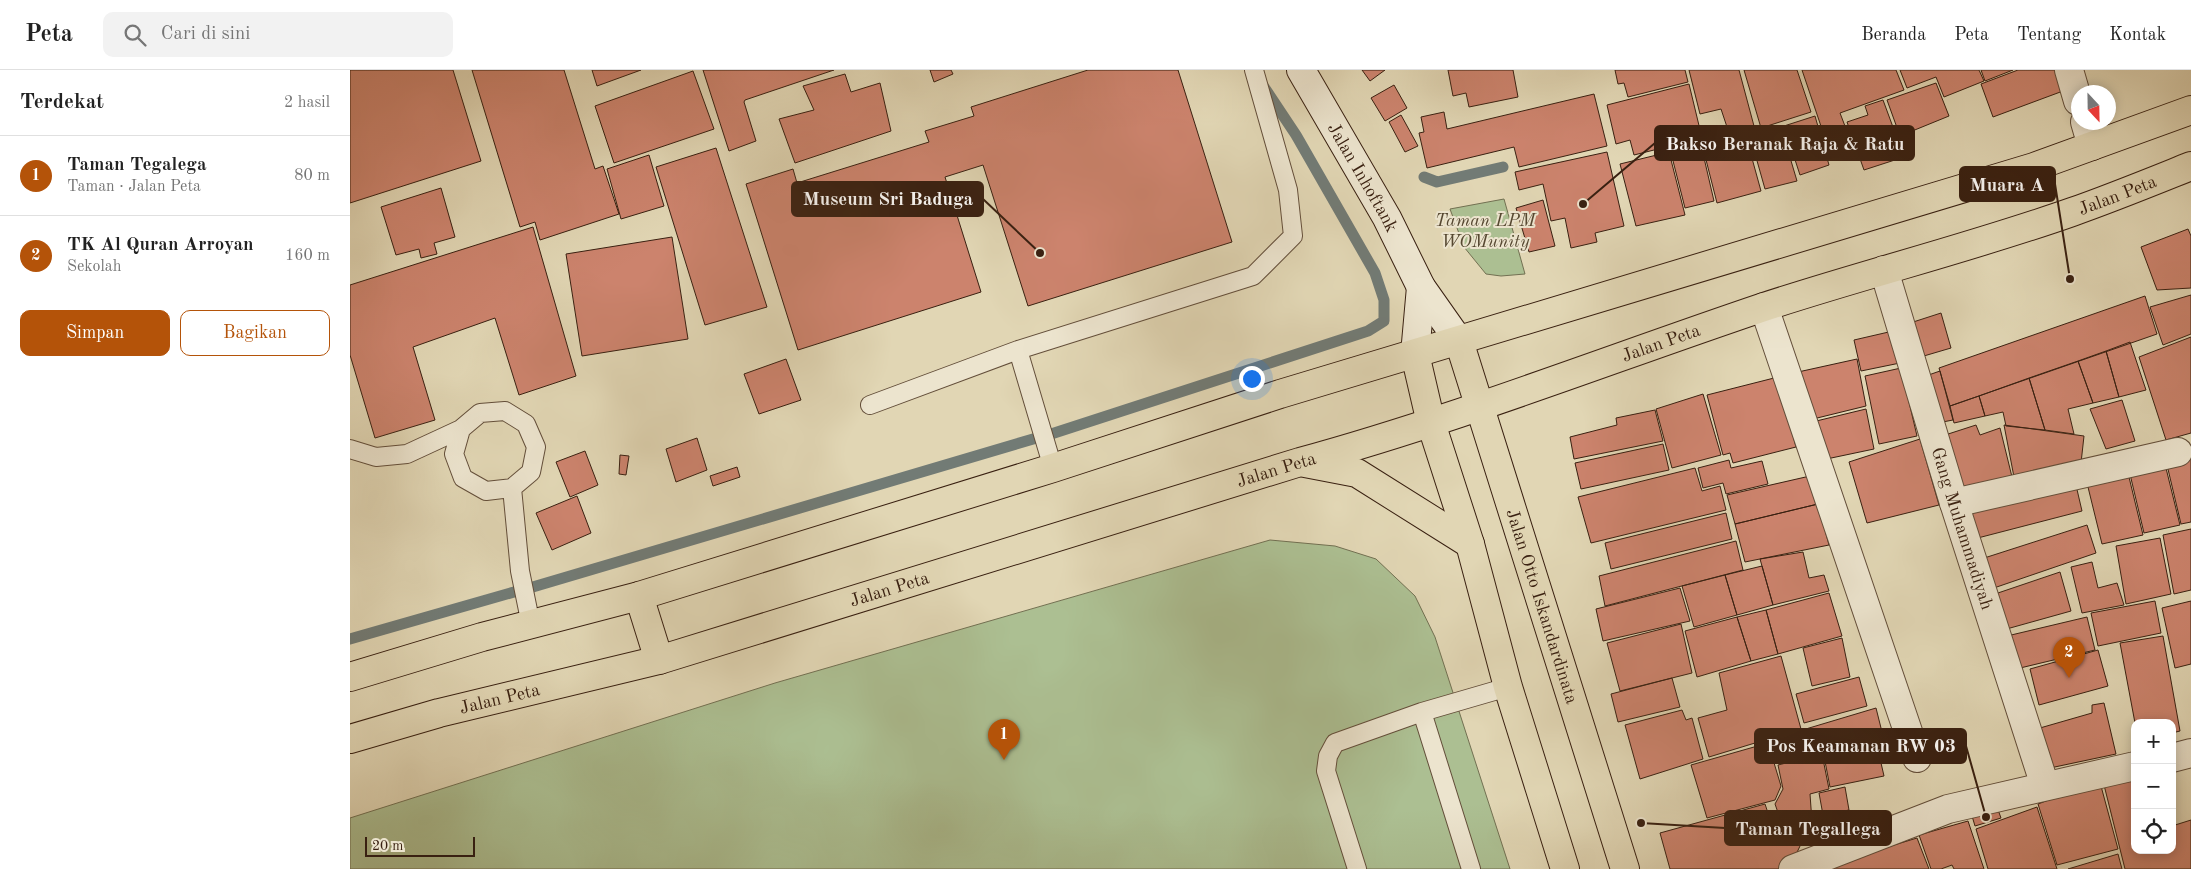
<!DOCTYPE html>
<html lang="id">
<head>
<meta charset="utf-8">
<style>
  :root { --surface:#fff; --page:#f2f2f2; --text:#222; --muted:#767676; --line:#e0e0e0; --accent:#b45309 }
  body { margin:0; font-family:"Old Standard TT",serif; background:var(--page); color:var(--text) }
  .controls { position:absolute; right:15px; bottom:15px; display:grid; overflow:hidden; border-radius:10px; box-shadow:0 2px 12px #0003 }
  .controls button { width:45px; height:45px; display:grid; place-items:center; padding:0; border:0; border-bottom:1px solid var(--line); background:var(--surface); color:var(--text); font:25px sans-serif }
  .compass { position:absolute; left:1721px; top:15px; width:45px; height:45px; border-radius:50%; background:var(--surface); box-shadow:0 2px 12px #0003; rotate:158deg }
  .scale { position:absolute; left:15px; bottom:12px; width:110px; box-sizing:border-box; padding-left:5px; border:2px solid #392011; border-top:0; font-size:14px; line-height:18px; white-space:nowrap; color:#392011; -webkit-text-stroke:4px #ece4ce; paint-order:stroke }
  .you { position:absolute; left:901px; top:308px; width:18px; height:18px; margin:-12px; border:4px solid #fff; border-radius:50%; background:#1a73e8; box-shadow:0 0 0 8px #1a73e833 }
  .badge { display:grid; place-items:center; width:32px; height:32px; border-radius:50%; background:var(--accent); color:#fff; font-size:16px; font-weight:700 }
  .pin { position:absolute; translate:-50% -41px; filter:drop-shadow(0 1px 2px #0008) }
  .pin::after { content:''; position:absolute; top:26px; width:18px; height:15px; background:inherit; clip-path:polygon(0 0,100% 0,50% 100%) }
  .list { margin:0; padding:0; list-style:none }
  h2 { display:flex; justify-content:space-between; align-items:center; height:65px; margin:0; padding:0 20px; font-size:21px }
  h2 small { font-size:16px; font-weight:400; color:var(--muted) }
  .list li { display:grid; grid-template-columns:32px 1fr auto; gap:15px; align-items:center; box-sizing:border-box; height:80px; padding:0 20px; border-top:1px solid var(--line) }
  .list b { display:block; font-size:19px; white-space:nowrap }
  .list p { margin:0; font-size:16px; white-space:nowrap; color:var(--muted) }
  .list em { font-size:16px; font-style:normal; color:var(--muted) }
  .actions { display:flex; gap:10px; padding:15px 20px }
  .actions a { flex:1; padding:11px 0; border:1px solid var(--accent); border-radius:10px; text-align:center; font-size:18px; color:var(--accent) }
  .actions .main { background:var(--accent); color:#fff }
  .icon { flex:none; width:28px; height:28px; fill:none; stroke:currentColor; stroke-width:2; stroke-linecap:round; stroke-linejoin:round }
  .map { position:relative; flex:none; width:1841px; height:799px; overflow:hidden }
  header { display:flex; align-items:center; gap:30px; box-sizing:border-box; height:70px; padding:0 25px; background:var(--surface); border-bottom:1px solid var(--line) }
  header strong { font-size:24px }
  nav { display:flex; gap:28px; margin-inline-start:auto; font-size:18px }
  .search { width:350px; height:45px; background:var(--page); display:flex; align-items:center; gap:12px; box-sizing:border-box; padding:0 18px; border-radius:10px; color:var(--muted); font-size:19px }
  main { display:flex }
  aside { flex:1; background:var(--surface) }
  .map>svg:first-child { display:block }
</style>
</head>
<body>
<header>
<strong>Peta</strong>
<div class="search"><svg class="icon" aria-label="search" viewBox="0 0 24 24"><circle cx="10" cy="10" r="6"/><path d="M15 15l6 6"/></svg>Cari di sini</div>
<nav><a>Beranda</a><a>Peta</a><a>Tentang</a><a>Kontak</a></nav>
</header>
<main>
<aside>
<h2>Terdekat<small>2 hasil</small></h2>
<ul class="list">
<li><span class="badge">1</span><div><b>Taman Tegalega</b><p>Taman · Jalan Peta</p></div><em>80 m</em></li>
<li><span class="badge">2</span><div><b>TK Al Quran Arroyan</b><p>Sekolah</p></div><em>160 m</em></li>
</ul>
<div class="actions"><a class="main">Simpan</a><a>Bagikan</a></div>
</aside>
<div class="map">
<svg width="1841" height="799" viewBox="0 0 1841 799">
  <rect width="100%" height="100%" fill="#e1d6b4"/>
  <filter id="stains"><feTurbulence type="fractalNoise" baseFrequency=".004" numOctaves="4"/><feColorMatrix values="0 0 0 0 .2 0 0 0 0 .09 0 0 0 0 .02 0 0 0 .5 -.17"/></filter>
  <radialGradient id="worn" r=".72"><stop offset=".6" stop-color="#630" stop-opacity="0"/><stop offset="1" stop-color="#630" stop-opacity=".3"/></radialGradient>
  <path fill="#acbf92" stroke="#727052" d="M1154 129 1175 204 1151 206 1136 204 1114 177 1100 139Z
    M920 470 985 476 1026 489 1065 526 1085 567 1160 799H0V748L425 613Z"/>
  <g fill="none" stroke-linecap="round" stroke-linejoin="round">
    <path stroke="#727b75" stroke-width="11" d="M1074 107 1087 112 1153 97
      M695 366 1018 261 1034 251V230L1025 203 946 65 914 17
      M176 519 690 367
      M0 569 171 520"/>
  </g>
  <path fill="#cc836d" stroke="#392011" d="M0 0H103L131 91 0 133Z
    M122 0H214L245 99 253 96 269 144 190 170 185 152 170 157Z
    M242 0H291L247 16Z
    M353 0H484L395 30 394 32 406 71 379 81Z
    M580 0H601L603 4 584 12Z
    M738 0H828L882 172 678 236 633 95 595 107 631 222 448 280 396 114 443 99 447 113 579 72 575 61 624 46 621 37Z
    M1012 0H1035L1020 11Z
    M1098 0H1163L1168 27 1119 37 1116 23 1103 26Z
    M1265 0H1335L1338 12 1278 27 1274 13 1268 14Z
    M1339 0H1389L1404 56 1379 63 1371 39 1350 44Z
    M1394 0H1447L1461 42 1411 58Z
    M1452 0H1546L1554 20 1490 43 1498 64 1476 71Z
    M1550 0H1629L1634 11 1594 27 1586 7 1557 18Z
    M1631 0H1663L1635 11Z
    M1668 0H1707L1713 21 1643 47 1631 14Z
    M343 1 364 59 264 93 245 36Z
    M495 4 501 22 530 13 541 61 445 93 429 49 464 40 453 16Z
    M1586 13 1599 46 1550 66 1537 30Z
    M1339 14 1352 68 1284 85 1280 70 1266 74 1257 35Z
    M1044 15 1057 38 1035 51 1021 28Z
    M1244 24 1257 76 1169 97 1164 77 1077 98 1069 63 1074 62 1071 47 1094 42 1097 59Z
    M1533 30 1554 87 1514 100 1497 52 1518 45 1515 36Z
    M1051 45 1068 76 1055 82 1039 52Z
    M1465 46 1479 95 1450 105 1434 56Z
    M1431 57 1447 111 1415 119 1400 66Z
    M1395 63 1411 121 1367 133 1352 74Z
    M1351 75 1364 131 1335 138 1321 83Z
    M366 78 417 237 355 255 306 97Z
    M1257 82 1274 156 1245 163 1247 172 1221 178 1215 148 1201 151 1193 114 1169 120 1165 102Z
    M1319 82 1335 145 1286 156 1270 94Z
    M299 85 314 136 271 149 257 99Z
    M91 118 105 167 84 173 87 184 71 188 69 179 46 185 31 137Z
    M1193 130 1205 176 1179 182 1166 138Z
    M183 157 226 306 169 325 145 248 63 277 85 350 25 368 0 285V215Z
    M1838 159 1841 166V218L1807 220 1791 177Z
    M322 167 338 269 232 286 216 184Z
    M1841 225V264L1813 275 1800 237Z
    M1795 226 1807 264 1600 336 1589 298Z
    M1591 243 1601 278 1567 288 1557 254Z
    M1543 261 1550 293 1511 301 1504 270Z
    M1841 267V363L1816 370 1789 287Z
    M1780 272 1796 320 1769 327 1756 281Z
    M1756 281 1769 327 1743 333 1728 291Z
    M436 289 451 330 409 344 394 304Z
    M1507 289 1516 336 1459 350 1448 302Z
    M1728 291 1743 333 1718 339 1724 364 1695 360 1679 308Z
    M1551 298 1567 366 1529 374 1515 306Z
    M1590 301 1603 350 1582 354 1570 308Z
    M1428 307 1446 377 1383 393 1380 383 1373 385 1357 325Z
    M1679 308 1695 360 1656 356 1653 342 1635 346 1629 326Z
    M1353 324 1371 385 1322 398 1306 339Z
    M1629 326 1635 346 1604 353 1600 336Z
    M1772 330 1785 371 1756 379 1740 339Z
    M1516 339 1524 379 1467 391 1458 353Z
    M1305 340 1313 371 1224 389 1220 367 1267 355 1266 348Z
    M1626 355 1630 365 1650 358 1663 411 1610 424 1592 366Z
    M1654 355 1734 366 1731 393 1664 407Z
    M347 368 357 400 326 412 316 379Z
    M1570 369 1589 435 1517 453 1499 392Z
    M1313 374 1319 400 1231 419 1225 393Z
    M235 381 248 415 220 427 206 392Z
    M270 385 279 386 276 405 269 404Z
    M1841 388V452L1831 454 1817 395Z
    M1379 390 1381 398 1412 391 1418 414 1376 424 1373 413 1353 418 1348 398Z
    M1814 390 1830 455 1794 463 1779 400Z
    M387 397 390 407 363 416 360 406Z
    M1345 398 1352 421 1370 416 1376 440 1241 473 1228 427Z
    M1778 403 1793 465 1752 474 1737 413Z
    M1460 406 1468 434 1385 454 1377 425Z
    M1725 411 1732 441 1620 470 1612 439Z
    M227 426 241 463 202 480 186 443Z
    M1468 434 1479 475 1395 492 1385 454Z
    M1376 443 1382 469 1261 499 1255 473Z
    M1737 455 1746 483 1638 520 1628 490Z
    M1841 459V520L1824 524 1813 465Z
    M1810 468 1821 524 1776 534 1766 476Z
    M1386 471 1393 500 1255 536 1249 506Z
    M1453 482 1459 508 1474 505 1479 521 1423 535 1410 489Z
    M1742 492 1748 518 1767 513 1774 535 1732 543 1721 497Z
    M1412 496 1423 535 1387 545 1375 505Z
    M1710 502 1721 541 1653 560 1642 525Z
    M1375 505 1387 545 1344 557 1332 516Z
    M1330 518 1340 551 1253 571 1246 539Z
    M1479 523 1492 566 1428 584 1416 540Z
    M1805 531 1811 563 1748 576 1741 543Z
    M1841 531V594L1825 598 1812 538Z
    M1416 540 1428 584 1401 591 1387 547Z
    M1387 547 1401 591 1347 607 1335 561Z
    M1737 547 1745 580 1666 599 1657 566Z
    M1331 554 1342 603 1270 621 1257 573Z
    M1813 566 1830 661 1822 663V653H1785L1770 573Z
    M1492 568 1500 607 1462 616 1453 578Z
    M1748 580 1758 616 1689 635 1680 599Z
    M1431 586 1451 659 1359 687 1348 648 1377 640 1369 603Z
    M1509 607 1517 636 1454 653 1446 624Z
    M1322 608 1330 637 1268 652 1261 624Z
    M1754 633 1766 684 1700 698 1683 660 1742 643V635Z
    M1526 638 1533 666 1435 691 1429 667Z
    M1332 640 1336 650 1342 648 1353 689 1290 709 1275 655Z
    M1526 671 1534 706 1480 717 1473 681Z
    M1418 673 1431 716 1425 730 1357 748 1341 695Z
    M1472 684 1479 719 1460 724 1462 752 1432 754 1425 734 1433 719 1428 695Z
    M1779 700 1785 723V780H1822V756L1841 750V799H1775L1752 707Z
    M1748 705 1768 779 1707 795 1688 734 1709 726Z
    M1495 717 1499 740 1473 745 1469 723Z
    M1415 734 1421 752 1430 749 1432 755 1461 753 1440 797 1430 799H1320L1310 763Z
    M1647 737 1651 748 1625 756 1622 746Z
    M1687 737 1707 799H1638L1626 759Z
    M1618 751 1634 799H1604L1602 795 1591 799H1581L1569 765Z
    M1567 768 1579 799H1476L1475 796Z
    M1768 784 1772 799H1718Z"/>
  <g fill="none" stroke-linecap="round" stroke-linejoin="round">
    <g stroke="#634e3a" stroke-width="20">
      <path id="lane" d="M520 335 668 280
        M0 379 26 387 57 384 111 359 130 343 155 341 176 354 186 377 181 402 162 418 136 421 113 408 104 384 111 359
        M703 398 668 280 903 206 943 166 938 120 904 0
        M162 418 170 501 181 555
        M1072 642 1121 799
        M1007 799 976 701 978 686 985 673 1072 642 1158 617"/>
    </g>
    <g stroke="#634e3a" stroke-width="30">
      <g id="street">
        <path d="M1719 0 1728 31"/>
        <path d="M1735 52 1742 76"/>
        <path id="s1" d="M1534 200 1604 433 1695 716"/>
        <path d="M1414 237 1567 688"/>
        <path d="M1604 433 1828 382"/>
        <path d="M1822 688 1841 683"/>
        <path d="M1443 799 1598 739 1785 696"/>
      </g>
    </g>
    <g stroke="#392011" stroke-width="30">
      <g id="secondary">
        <path id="s2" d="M951 0 1037 148 1071 217 1109 271"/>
        <path d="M1065 284 1071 217"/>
      </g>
    </g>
    <g stroke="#392011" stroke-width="30">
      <g id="primary">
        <path id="s3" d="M1109 271 1275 799"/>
        <path d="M1065 284 1081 353 1120 474 1158 617 1215 799"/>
        <path d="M955 393 1007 403 1120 474"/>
        <path d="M289 526 309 590"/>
        <path d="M0 607 132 567 289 526 703 398 930 324 1684 97 1841 40"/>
        <path id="s4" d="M0 669 89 643 309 590 950 392C1107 349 1257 290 1411 238 1514 204 1620 178 1722 142 1762 128 1801 112 1841 96"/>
      </g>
    </g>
    <use href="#lane" stroke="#ece4ce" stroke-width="18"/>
    <use href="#street" stroke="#ece4ce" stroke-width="28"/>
    <use href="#secondary" stroke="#ece4ce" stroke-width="28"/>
    <use href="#primary" stroke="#e1d6b4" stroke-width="28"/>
  </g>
  <g text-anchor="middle" stroke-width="4" stroke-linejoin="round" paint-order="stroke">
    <g font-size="18" fill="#392011" stroke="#ece4ce">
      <text dy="6" stroke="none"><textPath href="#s2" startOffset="124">Jalan Inhoftank</textPath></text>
      <text dy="6" stroke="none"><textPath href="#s4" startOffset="1850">Jalan Peta</textPath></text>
      <text dy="6" stroke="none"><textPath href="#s4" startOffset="1370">Jalan Peta</textPath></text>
      <text dy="6" stroke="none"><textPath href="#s4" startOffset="965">Jalan Peta</textPath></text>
      <text dy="6" stroke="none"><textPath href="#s1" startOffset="270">Gang Muhammadiyah</textPath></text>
      <text dy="6" stroke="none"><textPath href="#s4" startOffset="560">Jalan Peta</textPath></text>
      <text dy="6" stroke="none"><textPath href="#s3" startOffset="278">Jalan Otto Iskandardinata</textPath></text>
      <text dy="6" stroke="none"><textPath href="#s4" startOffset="155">Jalan Peta</textPath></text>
    </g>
    <g font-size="18" font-style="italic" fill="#564831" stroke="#ece4ce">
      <text x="1135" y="156">Taman LPM<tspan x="1135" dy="21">WOMunity</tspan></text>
    </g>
  </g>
  <path fill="none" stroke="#392011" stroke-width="2" d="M1233 134L1305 73M1720 209L1705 114M690 183L633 129M1636 747L1616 676M1291 753L1375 758"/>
  <g fill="#392011" stroke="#ece4ce" stroke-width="2">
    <circle cx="1233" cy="134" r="5"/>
    <circle cx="1720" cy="209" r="5"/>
    <circle cx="690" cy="183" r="5"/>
    <circle cx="1636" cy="747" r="5"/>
    <circle cx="1291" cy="753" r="5"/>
  </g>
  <g fill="#392011" stroke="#392011" stroke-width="2">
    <rect x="1305" y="56" width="259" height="34" rx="5"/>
    <rect x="1610" y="97" width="95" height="34" rx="5"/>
    <rect x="442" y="112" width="191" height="34" rx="5"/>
    <rect x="1405" y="659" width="211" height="34" rx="5"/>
    <rect x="1375" y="741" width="166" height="34" rx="5"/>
  </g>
  <g font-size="19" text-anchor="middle" font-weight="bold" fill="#fff">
    <text x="1435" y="80">Bakso Beranak Raja &amp; Ratu</text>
    <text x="1657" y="121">Muara A</text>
    <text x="538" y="135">Museum Sri Baduga</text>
    <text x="1511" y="682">Pos Keamanan RW 03</text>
    <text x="1458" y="765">Taman Tegallega</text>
  </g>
  <rect width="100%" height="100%" filter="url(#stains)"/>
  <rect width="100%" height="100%" fill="url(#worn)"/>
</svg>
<div class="controls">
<button>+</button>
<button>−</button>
<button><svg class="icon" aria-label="locate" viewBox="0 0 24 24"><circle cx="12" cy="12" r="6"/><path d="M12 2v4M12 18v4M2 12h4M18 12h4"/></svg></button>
</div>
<svg class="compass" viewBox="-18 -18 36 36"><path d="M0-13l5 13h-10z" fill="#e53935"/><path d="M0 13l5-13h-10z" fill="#767676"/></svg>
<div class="scale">20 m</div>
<div class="you"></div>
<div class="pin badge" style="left:654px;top:690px">1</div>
<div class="pin badge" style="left:1719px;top:608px">2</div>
</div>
</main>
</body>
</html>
